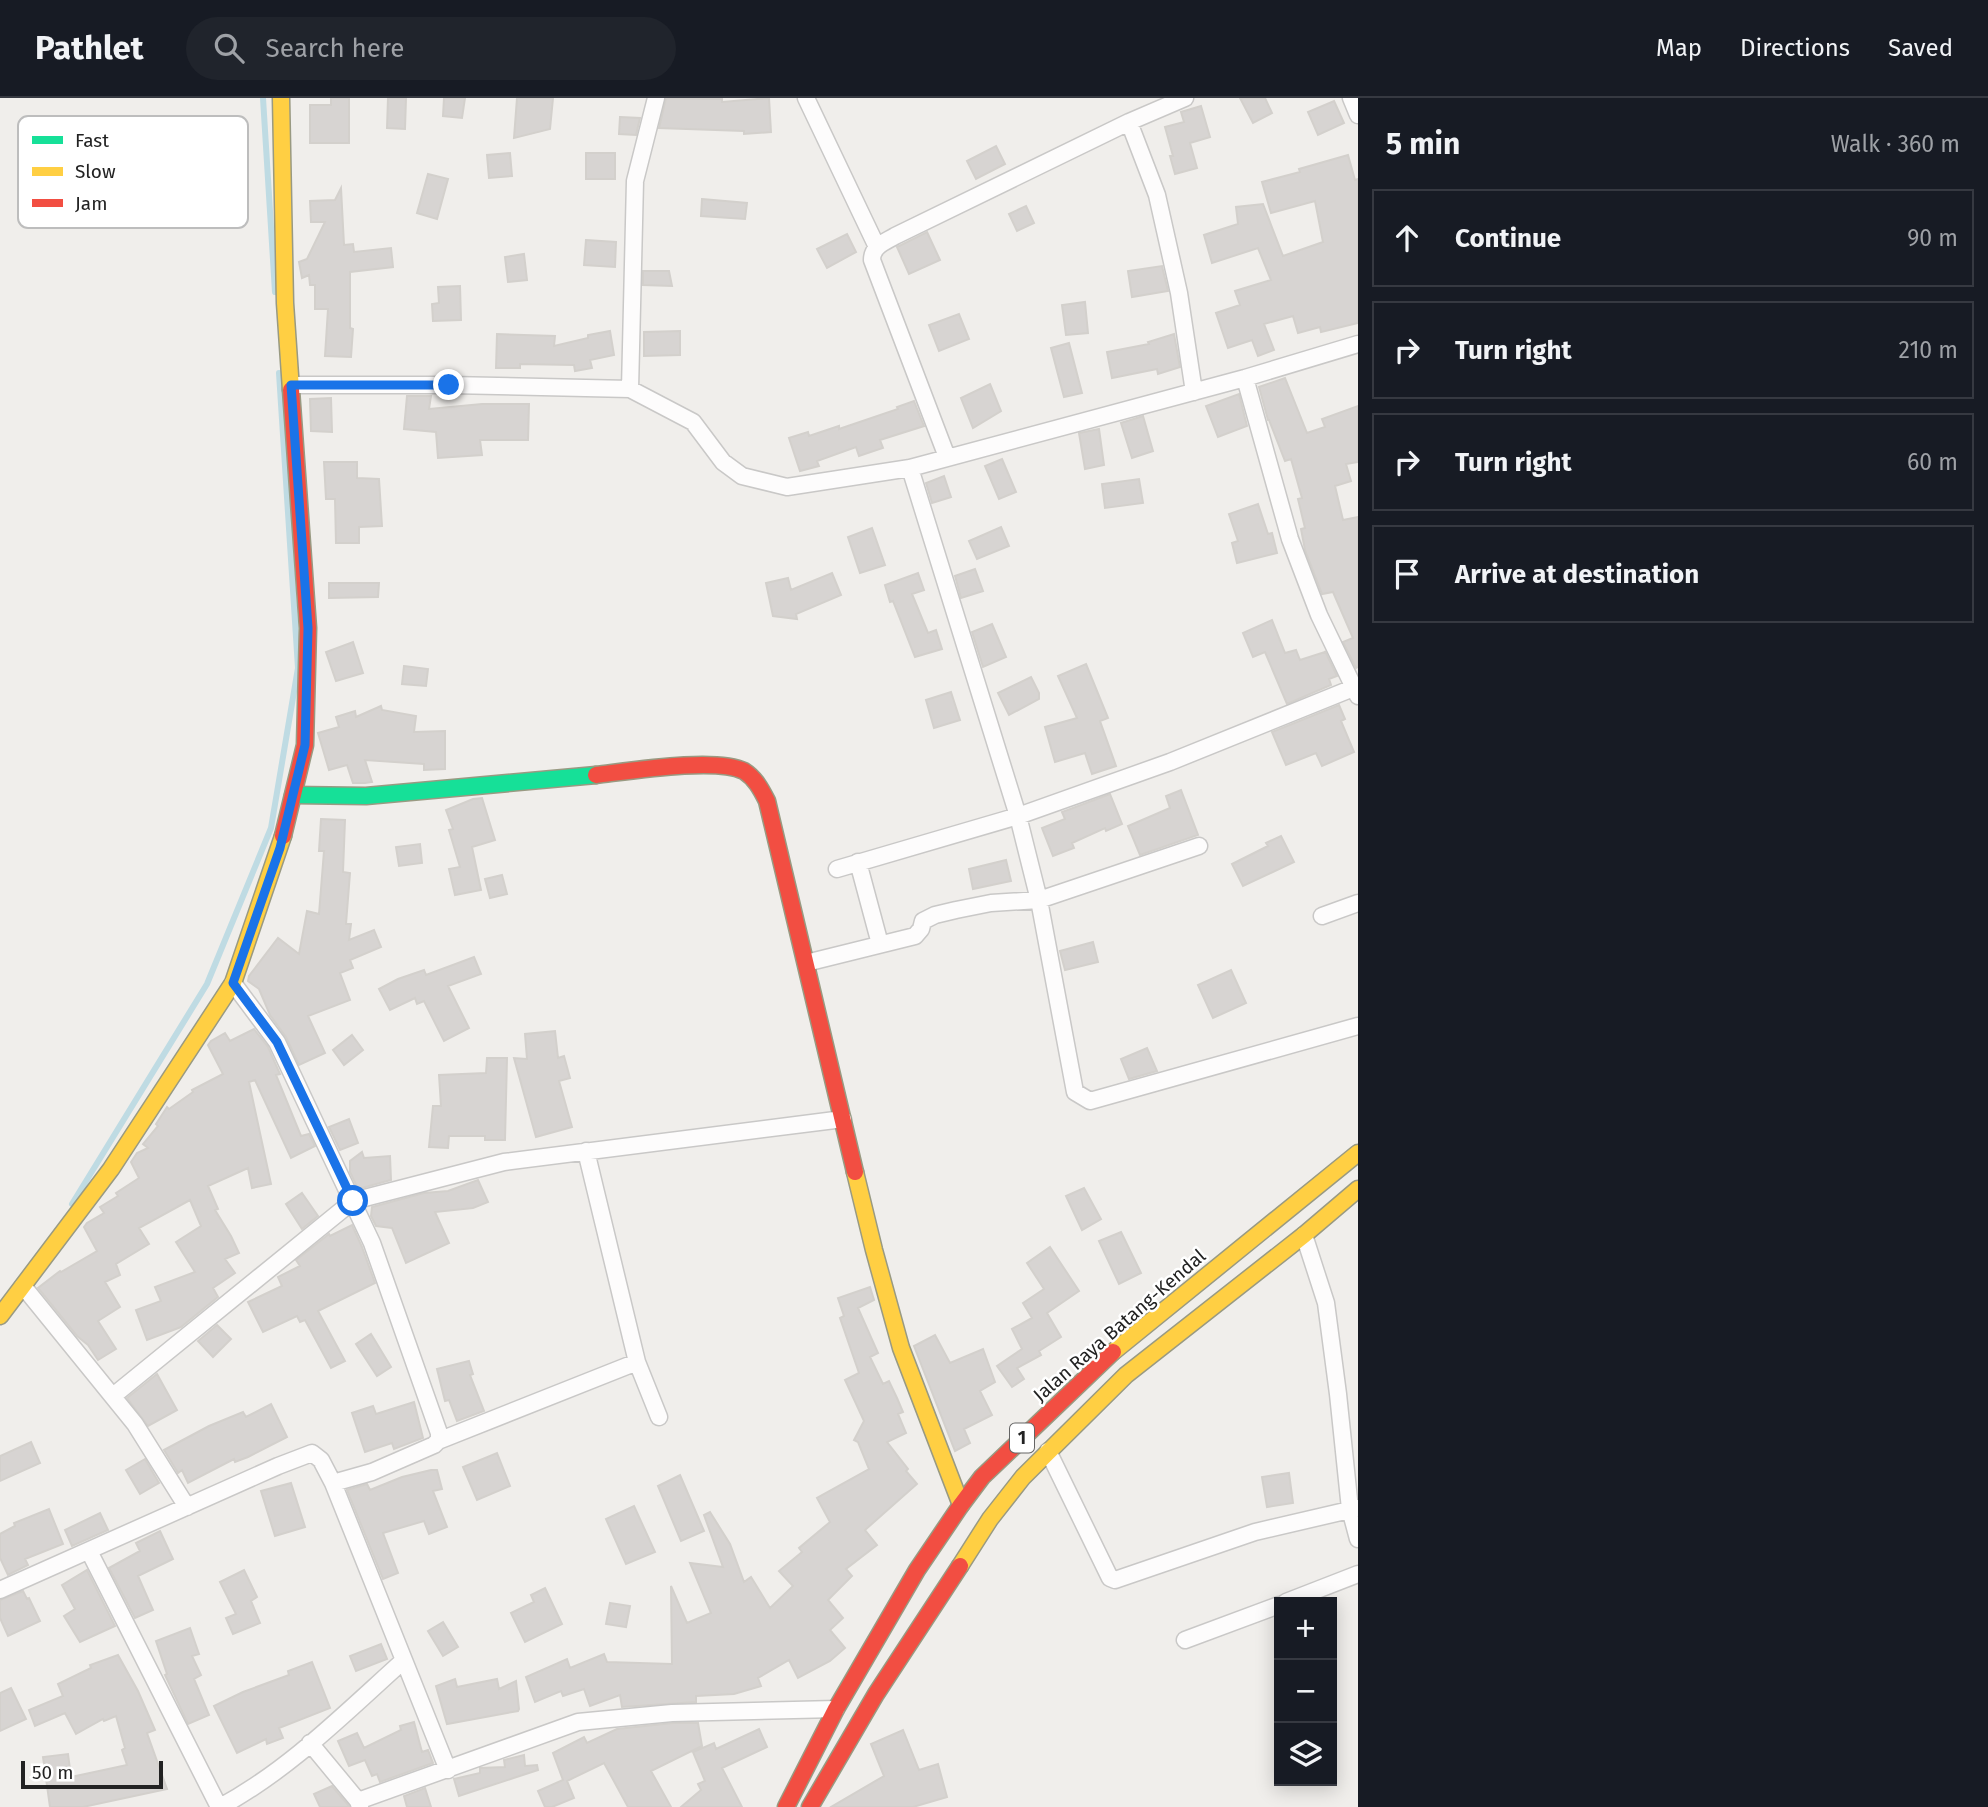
<!DOCTYPE html>
<html lang="en">
<head>
<meta charset="utf-8">
<style>
  :root { --surface:#171b24; --page:#20242c; --text:#f1f3f6; --muted:#9ea1a6; --line:#363941 }
  body { margin:0; font-family:"Fira Sans",sans-serif; background:var(--page); color:var(--text) }
  .controls { position:absolute; right:21px; bottom:21px; display:grid; overflow:hidden; border-radius:0px; box-shadow:0 4px 18px #0003 }
  .controls button { width:63px; height:63px; display:grid; place-items:center; padding:0; border:0; border-bottom:2px solid var(--line); background:var(--surface); color:var(--text); font:35px sans-serif }
  .scale { position:absolute; left:21px; bottom:18px; width:142px; box-sizing:border-box; padding-left:7px; border:4px solid #222; border-top:0; font-size:19px; line-height:24px; white-space:nowrap; color:#222; -webkit-text-stroke:5px #fff; paint-order:stroke }
  .stop { position:absolute; width:21px; height:21px; margin:-16px; border:5px solid #1a73e8; border-radius:50%; background:#fff }
  .stop.end { background:#1a73e8; border-color:#fff; box-shadow:0 2px 7px #0008 }
  .list { margin:0; padding:0; list-style:none }
  h2 { display:flex; justify-content:space-between; align-items:center; height:91px; margin:0; padding:0 28px; font-size:30px }
  h2 small { font-size:23px; font-weight:400; color:var(--muted) }
  .list li { display:grid; grid-template-columns:46px 1fr auto; gap:21px; align-items:center; box-sizing:border-box; height:98px; margin:0 14px 14px; padding:0 14px; border:2px solid var(--line); border-radius:0px }
  .list b { display:block; font-size:26px; white-space:nowrap }
  .list em { font-size:23px; font-style:normal; color:var(--muted) }
  .icon { flex:none; width:38px; height:38px; fill:none; stroke:currentColor; stroke-width:2; stroke-linecap:round; stroke-linejoin:round }
  .map { position:relative; flex:none; width:1358px; height:1709px; overflow:hidden }
  header { display:flex; align-items:center; gap:42px; box-sizing:border-box; height:98px; padding:0 35px; background:var(--surface); border-bottom:2px solid var(--line) }
  header strong { font-size:33px }
  nav { display:flex; gap:38px; margin-inline-start:auto; font-size:24px }
  .search { width:490px; height:63px; background:var(--page); display:flex; align-items:center; gap:18px; box-sizing:border-box; padding:0 24px; border-radius:38px; color:var(--muted); font-size:26px }
  main { display:flex }
  aside { flex:1; background:var(--surface) }
  .map>svg:first-child { display:block }
</style>
</head>
<body>
<header>
<strong>Pathlet</strong>
<div class="search"><svg class="icon" aria-label="search" viewBox="0 0 24 24"><circle cx="10" cy="10" r="6"/><path d="M15 15l6 6"/></svg>Search here</div>
<nav><a>Map</a><a>Directions</a><a>Saved</a></nav>
</header>
<main>
<div class="map">
<svg width="1358" height="1709" viewBox="0 0 1358 1709">
  <rect width="100%" height="100%" fill="#f0eeeb"/>
  <g fill="none" stroke-linecap="round" stroke-linejoin="round">
    <path stroke="#bfdbe3" stroke-width="6" d="M263 0 275 194
      M72 1106 207 886 271 730 298 570 279 275"/>
  </g>
  <path fill="#d7d4d2" stroke="#d3d0cc" stroke-width="2" d="M331 0H349V45H310V7H331Z
    M388 0H406L405 31 387 30Z
    M444 0H465L462 20 443 18Z
    M517 0H553L550 31 514 40Z
    M666 0 722 1V4L769 0 771 34 744 36V33L659 30Z
    M1240 0H1265L1272 15 1253 25Z
    M1334 3 1344 25 1318 37 1308 14Z
    M1201 8 1210 39 1190 45 1197 70 1175 76 1170 58H1173L1165 29 1184 24 1181 14Z
    M620 19 640 20 636 37 619 36Z
    M996 48 1005 66 976 81 967 63Z
    M510 55 512 78 489 80 487 57Z
    M586 55H615V81H586Z
    M1348 57 1355 82 1358 81V225L1321 234 1320 229 1298 235 1293 218 1264 226 1274 252 1258 258 1252 242 1228 250 1216 215 1240 207 1235 193 1271 182 1258 150 1212 165 1204 137 1238 126 1236 109 1263 106 1283 158 1323 144 1315 103 1271 115 1262 84 1300 74 1299 71Z
    M428 76 448 81 437 121 417 115Z
    M341 90 344 147 353 146 354 154 391 150 393 169 350 174V230L353 231 351 259 325 258 328 211H315V187H310L309 177 302 180 299 164 307 161 325 124H311L310 103 335 102Z
    M702 101 747 105 745 121 701 118Z
    M1026 108 1034 125 1017 133 1009 116Z
    M927 134 940 162 909 176 897 149Z
    M847 136 856 154 827 170 817 151Z
    M586 142 616 144 615 169 584 167Z
    M524 156 527 182 508 184 505 159Z
    M1162 168 1168 193 1132 199 1128 173Z
    M643 173H669L672 188 643 187Z
    M460 188 461 222 433 223 432 206 439 205 438 189Z
    M1085 204 1088 235 1066 237 1062 207Z
    M959 216 969 241 939 253 929 227Z
    M610 233 614 257 590 262 592 270 575 273 574 267 520 266V270H496L497 236 555 238 554 248 588 240V237Z
    M680 233V257L644 258V234Z
    M1174 236 1180 269 1158 276 1157 271 1112 280 1107 254 1149 246 1148 244Z
    M1069 245 1082 295 1064 299 1051 250Z
    M1285 280 1307 335 1325 329 1322 321 1358 308V364L1346 366 1351 383 1335 388 1343 422 1358 419V569L1356 570 1343 544 1353 540 1333 494 1322 496 1305 452 1301 431 1305 430 1298 401 1302 400 1291 361 1285 363 1269 322H1268L1259 289Z
    M990 286 1001 313 973 330 961 300Z
    M1239 296 1247 328 1218 339 1206 308Z
    M407 298H431L429 311 482 306H529L528 342H480L482 357 438 360 436 334 404 331Z
    M331 300 332 334 311 333 310 301Z
    M914 303 924 328 880 342 883 350 859 358 856 349 817 363 819 368 800 373 789 340 808 334 809 338 839 328V331L898 311 897 309Z
    M1143 318 1153 353 1132 360 1121 325Z
    M1099 331 1104 367 1085 371 1079 335Z
    M1002 361 1016 394 999 401 985 368Z
    M324 364H357V380L379 381 382 428 359 429V445H336L335 401H326Z
    M944 378 951 399 932 405 926 385Z
    M1139 381 1143 405 1105 410 1102 386Z
    M1258 406 1268 436 1272 435 1277 455 1237 465 1232 445 1238 443 1229 416Z
    M1001 429 1009 448 977 461 969 443Z
    M872 430 885 467 860 475 848 439Z
    M975 471 983 493 961 500 955 478Z
    M832 475 841 497 796 516 797 521 773 518 766 485 788 480 791 492Z
    M918 475 924 492 912 496 928 535 936 532 942 551 915 559 893 503 890 504 885 487Z
    M329 485H379L378 499 329 500Z
    M1272 522 1285 555 1296 552 1300 562 1325 554V553L1337 578 1329 581 1331 587 1287 606 1265 554 1253 559 1243 535Z
    M992 526 1006 559 983 569 972 534Z
    M353 544 363 575 336 583 326 554Z
    M1086 566 1108 620 1100 623 1116 668 1092 676 1085 655 1055 664 1045 629 1077 620 1058 578Z
    M404 568 428 571 426 588 402 586Z
    M1031 579 1039 595V601L1009 617 998 595Z
    M951 594 960 622 934 630 926 602Z
    M1339 607 1345 621 1341 623 1354 654 1322 668 1316 655 1286 667 1272 634Z
    M381 608 382 612 416 618 414 634 445 633V671L424 672V666L365 662 372 684 365 685H353L347 667 329 672 318 635 339 629 336 619 355 613 356 619Z
    M1181 692 1198 737 1140 757 1128 728 1170 710 1166 698Z
    M1110 696 1122 726 1106 733 1105 730 1072 745 1074 750 1053 758 1042 730 1065 721 1062 714Z
    M482 700 495 742 472 749 481 792 455 797 449 771 460 769 449 732 453 731 446 712 473 701Z
    M321 721 345 722 343 774 350 775 346 826H351L349 842 374 832 381 849 350 862 353 870 340 875 350 902 308 918 325 955 299 967 286 939 270 917 259 891 248 883 249 878 278 840 299 856 307 813 319 816 324 753H319Z
    M1281 738 1294 764 1243 788 1232 766 1268 748 1266 745Z
    M420 746 422 765 399 768 396 749Z
    M1006 762 1011 783 973 791 969 771Z
    M502 777 507 796 490 800 485 781Z
    M1093 844 1098 864 1065 872 1060 853Z
    M474 859 481 876 448 888 469 930 444 943 424 903 417 906 415 900 390 912 379 891 398 881 424 872 426 877Z
    M1231 872 1246 905 1213 920 1198 887Z
    M254 931 268 949 280 976 276 977 301 1038 309 1036 315 1048 291 1060 255 982 249 984 271 1086 252 1090 248 1070 208 1088 218 1111 215 1112 231 1138 239 1155 225 1161 235 1175 213 1190 218 1199 181 1229 147 1242 136 1212 161 1203 155 1189 195 1174 176 1144 201 1128 190 1102 139 1130 149 1146 116 1166 120 1177 105 1184 120 1209 98 1223 116 1251 98 1262 88 1247 77 1238 38 1190 60 1173 61 1174 97 1153 84 1129 87 1125 104 1115 100 1109 118 1098 116 1095 139 1080 131 1064 137 1055 148 1050 143 1046 158 1028 156 1026 167 1009 169 1011 193 994 192 992 223 976 208 947 211 943 225 935 230 943Z
    M555 933 558 960 564 958 570 980 559 983 572 1029 536 1039 514 960 527 961 525 936Z
    M352 937 363 952 344 967 333 952Z
    M1147 950 1157 973 1129 981 1121 961Z
    M487 960H507L505 1042H485V1038H449L448 1050 429 1049 433 1008H441L439 977 486 975Z
    M349 1021 358 1045 340 1052 329 1029Z
    M362 1054 364 1060 390 1058 391 1082 358 1091 350 1074V1063Z
    M478 1082 488 1104 473 1110 435 1114 449 1145 406 1165 392 1130 376 1128 371 1118 372 1109 424 1095 448 1093Z
    M1084 1090 1101 1121 1082 1132 1066 1098Z
    M302 1095 318 1118 302 1131 286 1106Z
    M352 1127 362 1149 375 1185 318 1213 345 1263 331 1270 305 1222 300 1224 297 1218 263 1234 248 1204 282 1188 278 1179 300 1168 296 1162 329 1136 330 1138Z
    M1121 1134 1141 1175 1119 1186 1099 1143Z
    M1050 1149 1079 1193 1047 1215 1061 1239 1039 1253 1041 1257 1017 1270 1024 1281 1012 1289 997 1268 1022 1251 1012 1231 1032 1220 1023 1205 1044 1191 1027 1165Z
    M870 1189 874 1202 858 1210 878 1255 870 1259 883 1286 889 1283 897 1300 903 1314 898 1316 906 1335 887 1344 908 1371 906 1373 917 1386 865 1432 877 1447 846 1471 852 1478 828 1502 843 1520 830 1532 845 1550 830 1563 798 1580 789 1562 758 1580 761 1588 734 1596 696 1598V1604L622 1609 620 1597 590 1608 584 1591 563 1598 561 1593 535 1604 526 1579 567 1561 570 1570 604 1556 607 1564 672 1566 671 1488 687 1525 711 1515 690 1465 723 1469 704 1417 710 1414 730 1446 744 1484 751 1479 770 1510 793 1488 779 1473 802 1454 799 1450 830 1424 817 1400 869 1371 858 1344 854 1342 864 1323 845 1282 859 1275 840 1220 844 1218 838 1200Z
    M217 1227 231 1241 213 1259 198 1243Z
    M371 1236 391 1269 377 1278 356 1246Z
    M935 1237 950 1265 983 1251 995 1284 980 1293 992 1317 964 1331 970 1345 955 1353 914 1248Z
    M469 1263 473 1276 470 1277 484 1313 457 1323 449 1302 445 1303 437 1271Z
    M157 1276 177 1312 148 1328 127 1300Z
    M414 1304 423 1340 394 1351 392 1345 365 1354 352 1315 373 1308 376 1316Z
    M271 1306 287 1339 248 1359 235 1364 234 1361 188 1385 182 1372 178 1375 164 1352 209 1328 243 1314 246 1319Z
    M31 1344 40 1365 0 1383V1358Z
    M497 1355 510 1388 477 1402 463 1369Z
    M145 1361 159 1385 140 1396 126 1372Z
    M431 1372H437L442 1391 433 1393 447 1429 429 1436 424 1423 383 1435 398 1475 383 1481 347 1392 367 1386 370 1392 402 1379Z
    M1289 1375 1293 1405 1267 1409 1262 1379Z
    M680 1377 704 1433 681 1443 658 1388Z
    M291 1385 305 1429 275 1438 261 1393Z
    M634 1408 655 1454 626 1466 606 1421Z
    M49 1411 63 1446 25 1461 28 1467 8 1477 0 1460V1436L15 1428 14 1425Z
    M100 1415 108 1432 72 1448 65 1432Z
    M160 1433 173 1461 138 1478 153 1512 135 1520 109 1470 140 1453 136 1445Z
    M87 1472 115 1528 80 1544 64 1518 75 1511 62 1487Z
    M244 1472 257 1499 251 1503 260 1525 233 1536 226 1520 236 1516 220 1484Z
    M545 1490 562 1526 525 1544 511 1515 534 1504 531 1497Z
    M23 1493 27 1501 29 1500 40 1523 8 1538 0 1520V1502Z
    M610 1505 630 1508 626 1529 606 1526Z
    M443 1524 458 1549 443 1558 428 1533Z
    M190 1530 199 1556 192 1558 201 1577 194 1581 209 1617 188 1626 165 1577 167 1576 156 1543Z
    M381 1546 387 1561 356 1573 350 1558Z
    M118 1557 138 1593 155 1632 147 1635 167 1691 83 1709H50L43 1659 68 1656 71 1679 127 1667 122 1652 125 1650 116 1618 104 1623 103 1621 76 1636 65 1615 35 1628 29 1612 63 1598 58 1586 91 1570 90 1567Z
    M312 1564 330 1610 279 1630 283 1640 267 1646 266 1641 237 1655 214 1608 243 1594 289 1577 288 1573Z
    M455 1581 457 1589 497 1581 499 1591 516 1583 519 1611 518 1613 447 1626 436 1588Z
    M11 1590 26 1621 0 1633V1595Z
    M414 1624 422 1654 428 1652 433 1665 380 1684 377 1676 372 1678 365 1662 349 1668 338 1643 357 1635 364 1650 401 1632 400 1628Z
    M673 1625H698L702 1648 651 1673 671 1709H628L604 1665 567 1683 574 1700 552 1709H545L538 1693 563 1682 553 1655 584 1639 587 1645 617 1631Z
    M759 1631 767 1649 722 1670 742 1709H681L701 1692 698 1686 705 1683 693 1654 714 1645 716 1651Z
    M903 1632 919 1672 938 1666 947 1699 913 1709H831L884 1678 871 1646Z
    M524 1657 525 1668 537 1667 538 1672 459 1698 454 1681 480 1675V1670L505 1669 504 1662Z
    M332 1688 349 1708V1709H320L314 1696Z
    M425 1690 431 1709H407L404 1698Z"/>
  <g fill="none" stroke-linecap="round" stroke-linejoin="round">
    <g stroke="#c9c8c7" stroke-width="19">
      <path id="street" d="M806 0 877 149
        M1185 0 1129 24 1157 97 1179 195 1194 294
        M1351 0 1358 17
        M1245 280 1290 441 1319 517 1358 598
        M291 287H449L630 291 693 324 723 364 742 378 787 389 910 370 1245 280 1358 246
        M630 291 635 83 656 0
        M947 359 872 162C872 148 885 144 895 138L1129 24
        M910 370 1018 718 1039 802 1075 994 1090 1003 1358 928
        M858 764 880 846
        M837 771 1018 718 1170 664 1358 588
        M1322 818 1358 805
        M806 865 915 838 921 831 923 823 935 817 956 812 991 805 1039 802 1199 748
        M586 1053 637 1264 659 1319
        M1304 1137 1326 1205 1338 1296 1350 1411 1358 1441
        M23 1188 135 1326 187 1409
        M113 1298 353 1103 504 1064 843 1021
        M438 1343 637 1264
        M1048 1353 1110 1480 1115 1482 1255 1434 1358 1410
        M333 1385 448 1672
        M89 1453 219 1709
        M0 1492 278 1368 312 1355 321 1362 333 1385 372 1374 434 1347 439 1342V1335L372 1145 277 944 233 885
        M1286 1504 1358 1476
        M1185 1542 1279 1507
        M310 1645 358 1703 360 1709
        M358 1703 578 1624 672 1615 836 1611
        M220 1709C289 1672 345 1615 403 1563"/>
    </g>
    <g stroke="#999a82" stroke-width="19">
      <path id="fast" d="M293 697 366 698 596 677"/>
    </g>
    <g stroke="#999a82" stroke-width="19">
      <path id="slow" d="M281 0 285 205 291 292
        M855 1074 874 1152 901 1250 961 1407
        M0 1218 111 1071 233 885 283 738
        M1113 1254 1358 1055
        M960 1468 990 1421 1023 1379 1126 1277 1304 1137 1358 1091"/>
    </g>
    <g stroke="#999a82" stroke-width="19">
      <path id="jam" d="M596 677C630 673 716 659 744 673 755 680 761 691 767 703L855 1074
        M283 738 305 647 308 530 291 292
        M786 1709 836 1611 917 1472 961 1407 982 1379 1113 1254
        M810 1709 876 1596 960 1468"/>
    </g>
    <use href="#street" stroke="#fdfcfc" stroke-width="16"/>
    <use href="#fast" stroke="#16e098" stroke-width="16"/>
    <use href="#slow" stroke="#ffcf43" stroke-width="16"/>
    <use href="#jam" stroke="#f24e42" stroke-width="16"/>
  </g>
  <g fill="none" stroke-linecap="round" stroke-linejoin="round">
    <path stroke="#1a73e8" stroke-width="9" d="M353 1103 277 944 233 885 280 750 305 647 308 530 291 287H449"/>
  </g>
  <g text-anchor="middle" stroke-width="5" stroke-linejoin="round" paint-order="stroke">
    <rect fill="#fff" stroke="#646464" stroke-width="2" x="1010" y="1325.5" width="24" height="29" rx="5"/>
    <g font-size="18" font-weight="bold" fill="#222">
      <text x="1022" y="1346">1</text>
    </g>
    <g font-size="19" fill="#222" stroke="#fff">
      <text transform="translate(1119 1227) rotate(-41)" y="7">Jalan Raya Batang-Kendal</text>
    </g>
  </g>
  <rect x="18" y="18" width="230" height="112" rx="10" fill="#fff" stroke="#bdbdbd" stroke-width="2"/>
  <rect x="32" y="38" width="31" height="8" fill="#16e098"/>
  <rect x="32" y="69" width="31" height="9" fill="#ffcf43"/>
  <rect x="32" y="101" width="31" height="8" fill="#f24e42"/>
  <g font-size="19" fill="#222">
    <text x="75" y="49">Fast</text>
    <text x="75" y="80">Slow</text>
    <text x="75" y="112">Jam</text>
  </g>
</svg>
<div class="controls">
<button>+</button>
<button>−</button>
<button><svg class="icon" aria-label="layers" viewBox="0 0 24 24"><path d="M12 4l9 5-9 5-9-5zM3 14l9 5 9-5"/></svg></button>
</div>
<div class="scale">50 m</div>
<div class="stop" style="left:353px;top:1103px"></div>
<div class="stop end" style="left:449px;top:287px"></div>
</div>
<aside>
<h2>5 min<small>Walk · 360 m</small></h2>
<ul class="list">
<li><svg class="icon" aria-label="ahead" viewBox="0 0 24 24"><path d="M12 20V5M6 11l6-6 6 6"/></svg><div><b>Continue</b></div><em>90 m</em></li>
<li><svg class="icon" aria-label="right" viewBox="0 0 24 24"><path d="M7 20v-9h11M14 6l5 5-5 5"/></svg><div><b>Turn right</b></div><em>210 m</em></li>
<li><svg class="icon" aria-label="right" viewBox="0 0 24 24"><path d="M7 20v-9h11M14 6l5 5-5 5"/></svg><div><b>Turn right</b></div><em>60 m</em></li>
<li><svg class="icon" aria-label="arrive" viewBox="0 0 24 24"><path d="M6 21V4h12l-3 4 3 4H6"/></svg><div><b>Arrive at destination</b></div></li>
</ul>
</aside>
</main>
</body>
</html>
